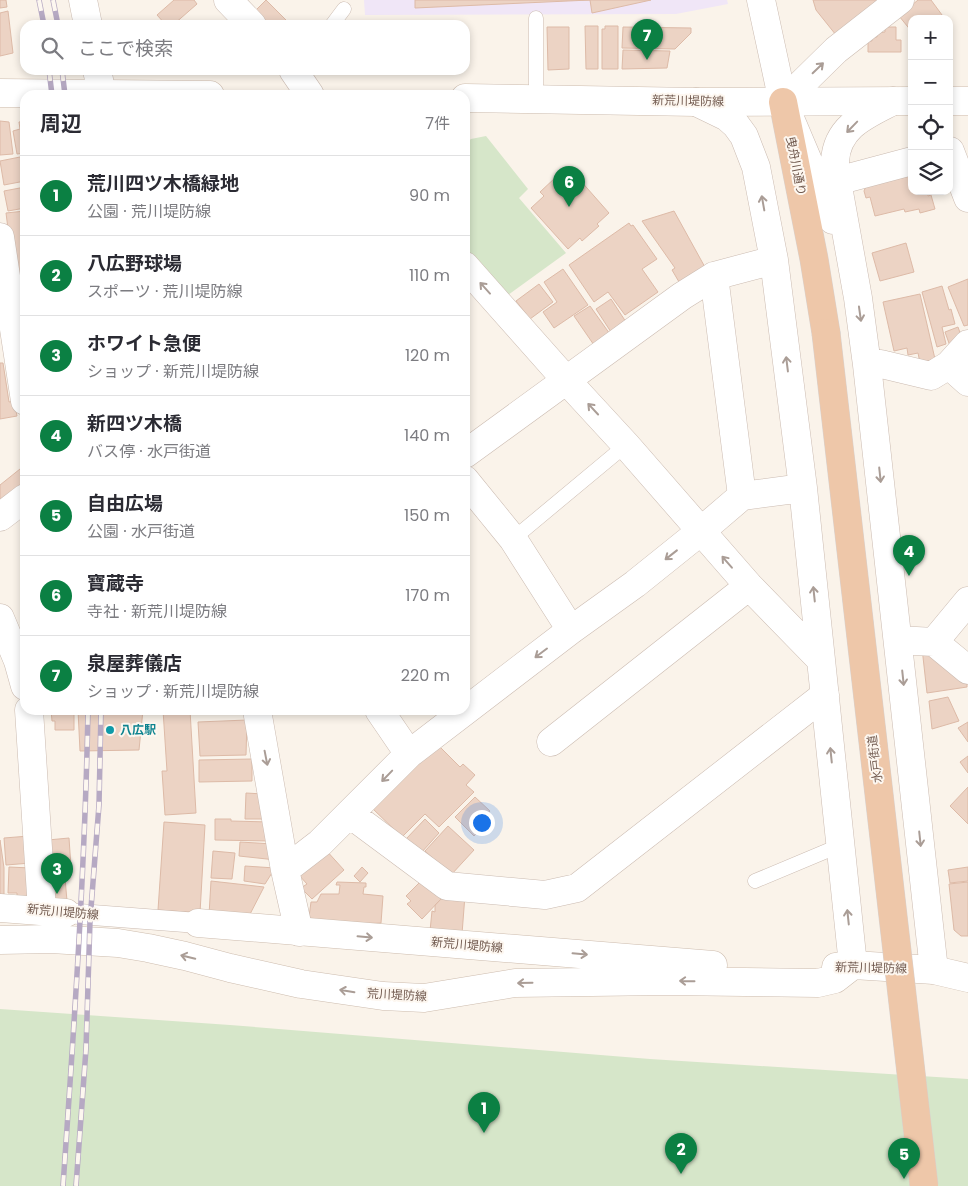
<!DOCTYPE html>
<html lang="ja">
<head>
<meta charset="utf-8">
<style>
  :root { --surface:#fff; --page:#f2f2f3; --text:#2b2b33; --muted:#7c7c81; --line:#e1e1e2; --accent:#0b8043 }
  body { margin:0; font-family:Poppins,"Noto Sans JP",sans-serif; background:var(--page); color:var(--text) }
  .controls { position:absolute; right:15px; top:15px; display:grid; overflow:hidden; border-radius:10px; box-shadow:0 2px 8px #0003 }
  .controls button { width:45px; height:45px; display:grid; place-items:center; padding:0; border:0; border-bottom:1px solid var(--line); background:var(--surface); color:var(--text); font:25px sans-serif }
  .you { position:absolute; left:481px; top:822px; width:18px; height:18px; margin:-12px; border:4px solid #fff; border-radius:50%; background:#1a73e8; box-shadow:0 0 0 8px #1a73e833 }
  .badge { display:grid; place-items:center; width:32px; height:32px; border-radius:50%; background:var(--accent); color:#fff; font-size:16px; font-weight:700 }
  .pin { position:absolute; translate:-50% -41px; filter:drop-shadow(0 1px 2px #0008) }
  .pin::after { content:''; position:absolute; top:26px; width:18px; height:15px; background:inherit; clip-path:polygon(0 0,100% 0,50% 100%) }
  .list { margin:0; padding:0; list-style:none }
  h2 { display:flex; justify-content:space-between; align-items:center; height:65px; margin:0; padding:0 20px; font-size:21px }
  h2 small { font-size:16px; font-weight:400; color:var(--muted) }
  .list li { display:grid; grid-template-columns:32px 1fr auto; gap:15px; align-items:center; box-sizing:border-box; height:80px; padding:0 20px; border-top:1px solid var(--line) }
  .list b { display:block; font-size:19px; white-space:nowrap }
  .list p { margin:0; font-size:16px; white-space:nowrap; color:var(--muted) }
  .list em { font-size:16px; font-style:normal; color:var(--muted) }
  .icon { flex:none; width:28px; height:28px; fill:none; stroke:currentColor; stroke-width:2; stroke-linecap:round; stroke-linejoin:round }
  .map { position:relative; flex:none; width:968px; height:1186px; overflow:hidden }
  .search { position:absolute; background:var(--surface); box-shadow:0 2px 8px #0003; left:20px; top:20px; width:450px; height:55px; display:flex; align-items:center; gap:12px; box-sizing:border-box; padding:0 18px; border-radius:15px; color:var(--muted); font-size:19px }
  .panel { position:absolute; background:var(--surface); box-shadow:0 2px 8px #0003; left:20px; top:90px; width:450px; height:625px; border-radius:15px }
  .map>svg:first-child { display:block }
</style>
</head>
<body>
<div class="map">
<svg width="968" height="1186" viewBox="0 0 968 1186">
  <rect width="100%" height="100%" fill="#faf3ea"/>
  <path fill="#f0e6f7" d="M364 0H727L728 4 676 14 365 15Z"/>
  <path fill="#d6e6c9" d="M486 136 528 189 519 198 566 253 508 295 465 249V144L471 139Z
    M0 1009 230 1025 650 1059 968 1079V1186H0Z"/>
  <path fill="#ecd3c4" stroke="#ddbaa7" d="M0 0H6L7 7 0 8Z
    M174 0H194L197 4 173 25H166L157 15Z
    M266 0 289 23 288 25H265L253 13Z
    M415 0H651L592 13 590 0 415 8Z
    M813 0H880L836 35 816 10Z
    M918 0H931L945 19H912V32L899 16Z
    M8 11 13 53 0 56V13Z
    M585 26H598V69H586Z
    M605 26H618V69H602V29H605Z
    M547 27H569V69L548 70Z
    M623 27 691 28V33L675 49 622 48Z
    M885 27H896V40H901V52H868V41H872V37H877L878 33 885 32Z
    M623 50 670 51 667 68 622 69Z
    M0 121 9 122 13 154 0 155Z
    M25 121V153L17 154 13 131 20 129 19 122Z
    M25 156V181L4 185 0 161Z
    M572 171 609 213 597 224 599 226 582 241 580 238 568 249 531 208 544 196 540 192 556 177 561 182Z
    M912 174V191H927L928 196 931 195 935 209 920 213 919 209 905 212 904 209 875 216 870 197 866 198 864 191 866 186Z
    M25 187V208L8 211 4 191Z
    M25 211V275L14 276 6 213Z
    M674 211 706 269 682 287 672 270 675 268 642 221Z
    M629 223 631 226 633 225 657 259 642 269 658 292 625 315 608 292 594 302 569 265Z
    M906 243 914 272 880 281 872 253Z
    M563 269 588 305 554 328 543 312 557 302 544 282Z
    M25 279V320L15 280Z
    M968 279V325L964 326 948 287Z
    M539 284 553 302 530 319 516 301Z
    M942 286 949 310 951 309 955 324 942 327 946 344 937 347 922 292Z
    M920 294 935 359 920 363 918 353 908 355 907 348 894 351 883 302Z
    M611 299 626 322 611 332 596 309Z
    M590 306 612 337 596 348 574 316Z
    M958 327 963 341 950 346 945 332Z
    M0 363H3L9 402 14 401 17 416 0 419Z
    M25 465V486L0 506V485Z
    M922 648 967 679V687L927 693Z
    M948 697 959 721 932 729 929 701Z
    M51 710H74V730H55V721H52Z
    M78 710H143L139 750 80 751Z
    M163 710H190L196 813 165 815 162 771H167Z
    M247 720 246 755 200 756 198 722Z
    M968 722V742L958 728Z
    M437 744 460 767 463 764 475 775 466 785 474 792 439 827 425 814 402 837 372 808Z
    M968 756V773L960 762Z
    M252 759V781L199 782V760Z
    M968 787V824L950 806Z
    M246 793 263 794 264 819H245Z
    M475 797 490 811 481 821 485 825 474 836 455 817Z
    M215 819H231V821L269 822V841L215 840Z
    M425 819 439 833 421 853 406 839Z
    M164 822 205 825 200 913 158 910Z
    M448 826 474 850 451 875 425 851Z
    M29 836 31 863 6 865 4 838Z
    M69 838 71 867 50 868 48 840Z
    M0 840 4 868V896H0Z
    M240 842 273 844 276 860 239 856Z
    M325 849 344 870 312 899 301 888 307 884 298 874Z
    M213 851 235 853 232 879 211 878Z
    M245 866 275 868 265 884 244 881Z
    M9 867 31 868V897H17V893H8Z
    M362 867 368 873 360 882 354 876Z
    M968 867V881L950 883 948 870Z
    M65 878 67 901 50 903 48 880Z
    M424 878 442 898 422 919 407 904 411 901 406 896Z
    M211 881 264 887 248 918 209 915Z
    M337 882 366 883V887H364L363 894 383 896 381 923 314 926 309 917 311 902H317L321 894H339L340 885H336Z
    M968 882V936H961L954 930 949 884Z
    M465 895 462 934 430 931 432 911 435 912V905L442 898 456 899Z"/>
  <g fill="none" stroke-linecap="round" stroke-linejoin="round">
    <g stroke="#cbbbb1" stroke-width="15">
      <path id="service" d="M332 25 344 9
        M536 99V18
        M513 539 626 445
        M755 881 841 845"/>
    </g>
    <g stroke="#cbbbb1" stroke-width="21">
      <path id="pedestrian" d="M66 913 198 923"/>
    </g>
    <g stroke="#cbbbb1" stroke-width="29">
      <path id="minor" d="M83 0 88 25
        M228 0 252 25
        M97 70 102 94
        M293 70 310 95
        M893 101C866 115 837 126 835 161 835 167 836 174 837 181L858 298 867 365 934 970
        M696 102 727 117 736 125 744 136 756 167 774 260 803 488 853 965
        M950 151 968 198
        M837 181 912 161
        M833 220 783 102 836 50 900 0
        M0 237 25 401
        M465 266 567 381 626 445 749 586 821 660
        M714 276 742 496
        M867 365 881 364 931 376 949 365 968 344
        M949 365 968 382
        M465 454 682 296 714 276 774 260
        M465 480 513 539 571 630
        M0 517 25 498
        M0 618 18 661 25 686
        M898 640 934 642 968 670
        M934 642 968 601
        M29 710 42 910
        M257 710 285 870 299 932
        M379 710 409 754
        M551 742 749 586
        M350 814 447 886 545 895 577 888 825 695
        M285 870 320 843 409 754 571 630 635 584 701 531 742 496 803 488"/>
    </g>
    <g stroke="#cbbbb1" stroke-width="29">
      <path id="tertiary" d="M761 0 783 102"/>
    </g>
    <g stroke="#cdbcae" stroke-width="29">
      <path id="secondary" d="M0 93 210 95
        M465 98 696 102 912 101
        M949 101H968
        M0 908 66 913
        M198 923 713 965
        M0 940 51 939 118 943 148 948 185 956 230 968 301 984 383 996 424 998 515 983 667 981 818 983 835 979 853 965
        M836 967 853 965 934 970 968 978"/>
    </g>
    <g stroke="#d8d1ce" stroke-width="29">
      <path id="trunk" d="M783 102 814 259 826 333"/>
    </g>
    <use href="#service" stroke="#fff" stroke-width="14"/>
    <use href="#pedestrian" stroke="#fff" stroke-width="20"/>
    <use href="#minor" stroke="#fff" stroke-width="28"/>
    <use href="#tertiary" stroke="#fff" stroke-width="28"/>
    <use href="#secondary" stroke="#fff" stroke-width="28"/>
    <use href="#trunk" stroke="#eec7a9" stroke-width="28"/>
    <g stroke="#b6a9c3" stroke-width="5.5">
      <path id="rail" d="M39 0 44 25
        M53 0 58 25
        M49 70 52 95
        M62 70 65 95
        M63 1186C74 1028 85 869 88 710
        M76 1186 86 1049 90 921 99 805 101 710"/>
    </g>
    <use href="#rail" stroke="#fdf7f0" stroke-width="4" stroke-dasharray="11" stroke-linecap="butt"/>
    <g stroke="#d8d1ce" stroke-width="29" stroke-linecap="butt">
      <path id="trunk-bridge" d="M826 333 924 1186"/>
    </g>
    <use href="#trunk-bridge" stroke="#eec7a9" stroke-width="28"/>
  </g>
  <defs><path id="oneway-shaft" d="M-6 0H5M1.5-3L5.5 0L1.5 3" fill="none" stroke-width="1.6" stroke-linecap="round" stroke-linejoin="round" transform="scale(1.25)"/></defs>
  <g stroke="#aa9d96">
    <use href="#oneway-shaft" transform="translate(818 68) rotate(-44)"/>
    <use href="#oneway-shaft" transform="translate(852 127) rotate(134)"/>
    <use href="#oneway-shaft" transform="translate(763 203) rotate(-100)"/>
    <use href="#oneway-shaft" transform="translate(485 288) rotate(-132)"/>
    <use href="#oneway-shaft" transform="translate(860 314) rotate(82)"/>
    <use href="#oneway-shaft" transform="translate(787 364) rotate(-97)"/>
    <use href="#oneway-shaft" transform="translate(593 409) rotate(-133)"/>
    <use href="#oneway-shaft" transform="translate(880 475) rotate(84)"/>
    <use href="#oneway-shaft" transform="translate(671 555) rotate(142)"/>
    <use href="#oneway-shaft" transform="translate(727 562) rotate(-131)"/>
    <use href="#oneway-shaft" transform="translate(814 594) rotate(-96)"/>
    <use href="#oneway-shaft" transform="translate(541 653) rotate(143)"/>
    <use href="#oneway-shaft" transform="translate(903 678) rotate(84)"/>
    <use href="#oneway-shaft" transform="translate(831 755) rotate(-96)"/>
    <use href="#oneway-shaft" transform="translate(266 758) rotate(79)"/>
    <use href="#oneway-shaft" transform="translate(387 776) rotate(134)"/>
    <use href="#oneway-shaft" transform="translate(920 839) rotate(84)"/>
    <use href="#oneway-shaft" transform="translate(848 917) rotate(-96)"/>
    <use href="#oneway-shaft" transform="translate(365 937) rotate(5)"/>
    <use href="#oneway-shaft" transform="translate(580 954) rotate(5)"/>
    <use href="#oneway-shaft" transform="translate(188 957) rotate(-166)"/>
    <use href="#oneway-shaft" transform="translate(687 981) rotate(-179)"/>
    <use href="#oneway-shaft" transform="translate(525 983) rotate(179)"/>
    <use href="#oneway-shaft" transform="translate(347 991) rotate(-171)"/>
  </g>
  <circle fill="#0f9aa8" stroke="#fdf7f0" stroke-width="2" cx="110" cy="730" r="5"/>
  <g text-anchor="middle" stroke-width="4" stroke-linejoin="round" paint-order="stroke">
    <g font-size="12" fill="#725b50" stroke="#fdf7f0">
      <text transform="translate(688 101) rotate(1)" y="4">新荒川堤防線</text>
      <text transform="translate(796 166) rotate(79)" y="4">曳舟川通り</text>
      <text transform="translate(875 759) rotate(-97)" y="4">水戸街道</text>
      <text transform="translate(63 912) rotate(5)" y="4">新荒川堤防線</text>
      <text transform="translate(467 945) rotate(5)" y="4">新荒川堤防線</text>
      <text transform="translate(871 968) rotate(1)" y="4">新荒川堤防線</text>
      <text transform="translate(397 995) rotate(3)" y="4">荒川堤防線</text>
    </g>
    <g font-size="12" font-weight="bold" fill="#0d838f" stroke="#fdf7f0" text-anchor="start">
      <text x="120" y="734">八広駅</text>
    </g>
  </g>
</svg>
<div class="controls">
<button>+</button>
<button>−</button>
<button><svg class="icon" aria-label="locate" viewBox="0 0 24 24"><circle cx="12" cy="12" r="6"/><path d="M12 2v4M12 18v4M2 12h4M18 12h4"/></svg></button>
<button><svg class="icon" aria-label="layers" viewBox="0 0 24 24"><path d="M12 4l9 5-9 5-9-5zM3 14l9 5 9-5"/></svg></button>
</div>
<div class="you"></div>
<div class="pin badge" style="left:484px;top:1133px">1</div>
<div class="pin badge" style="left:681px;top:1174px">2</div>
<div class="pin badge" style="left:57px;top:894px">3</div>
<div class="pin badge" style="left:909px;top:576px">4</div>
<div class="pin badge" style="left:904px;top:1179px">5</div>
<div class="pin badge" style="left:569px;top:207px">6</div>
<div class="pin badge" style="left:647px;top:60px">7</div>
<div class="search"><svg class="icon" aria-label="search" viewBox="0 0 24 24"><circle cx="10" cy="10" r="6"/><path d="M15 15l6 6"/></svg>ここで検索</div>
<section class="panel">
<h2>周辺<small>7件</small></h2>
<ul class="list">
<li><span class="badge">1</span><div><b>荒川四ツ木橋緑地</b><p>公園 · 荒川堤防線</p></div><em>90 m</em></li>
<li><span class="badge">2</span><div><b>八広野球場</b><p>スポーツ · 荒川堤防線</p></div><em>110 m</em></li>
<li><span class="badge">3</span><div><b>ホワイト急便</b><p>ショップ · 新荒川堤防線</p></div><em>120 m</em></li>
<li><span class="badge">4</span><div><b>新四ツ木橋</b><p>バス停 · 水戸街道</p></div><em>140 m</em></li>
<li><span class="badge">5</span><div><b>自由広場</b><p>公園 · 水戸街道</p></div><em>150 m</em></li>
<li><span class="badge">6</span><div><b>寶蔵寺</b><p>寺社 · 新荒川堤防線</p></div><em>170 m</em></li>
<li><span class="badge">7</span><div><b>泉屋葬儀店</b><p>ショップ · 新荒川堤防線</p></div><em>220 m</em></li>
</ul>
</section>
</div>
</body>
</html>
